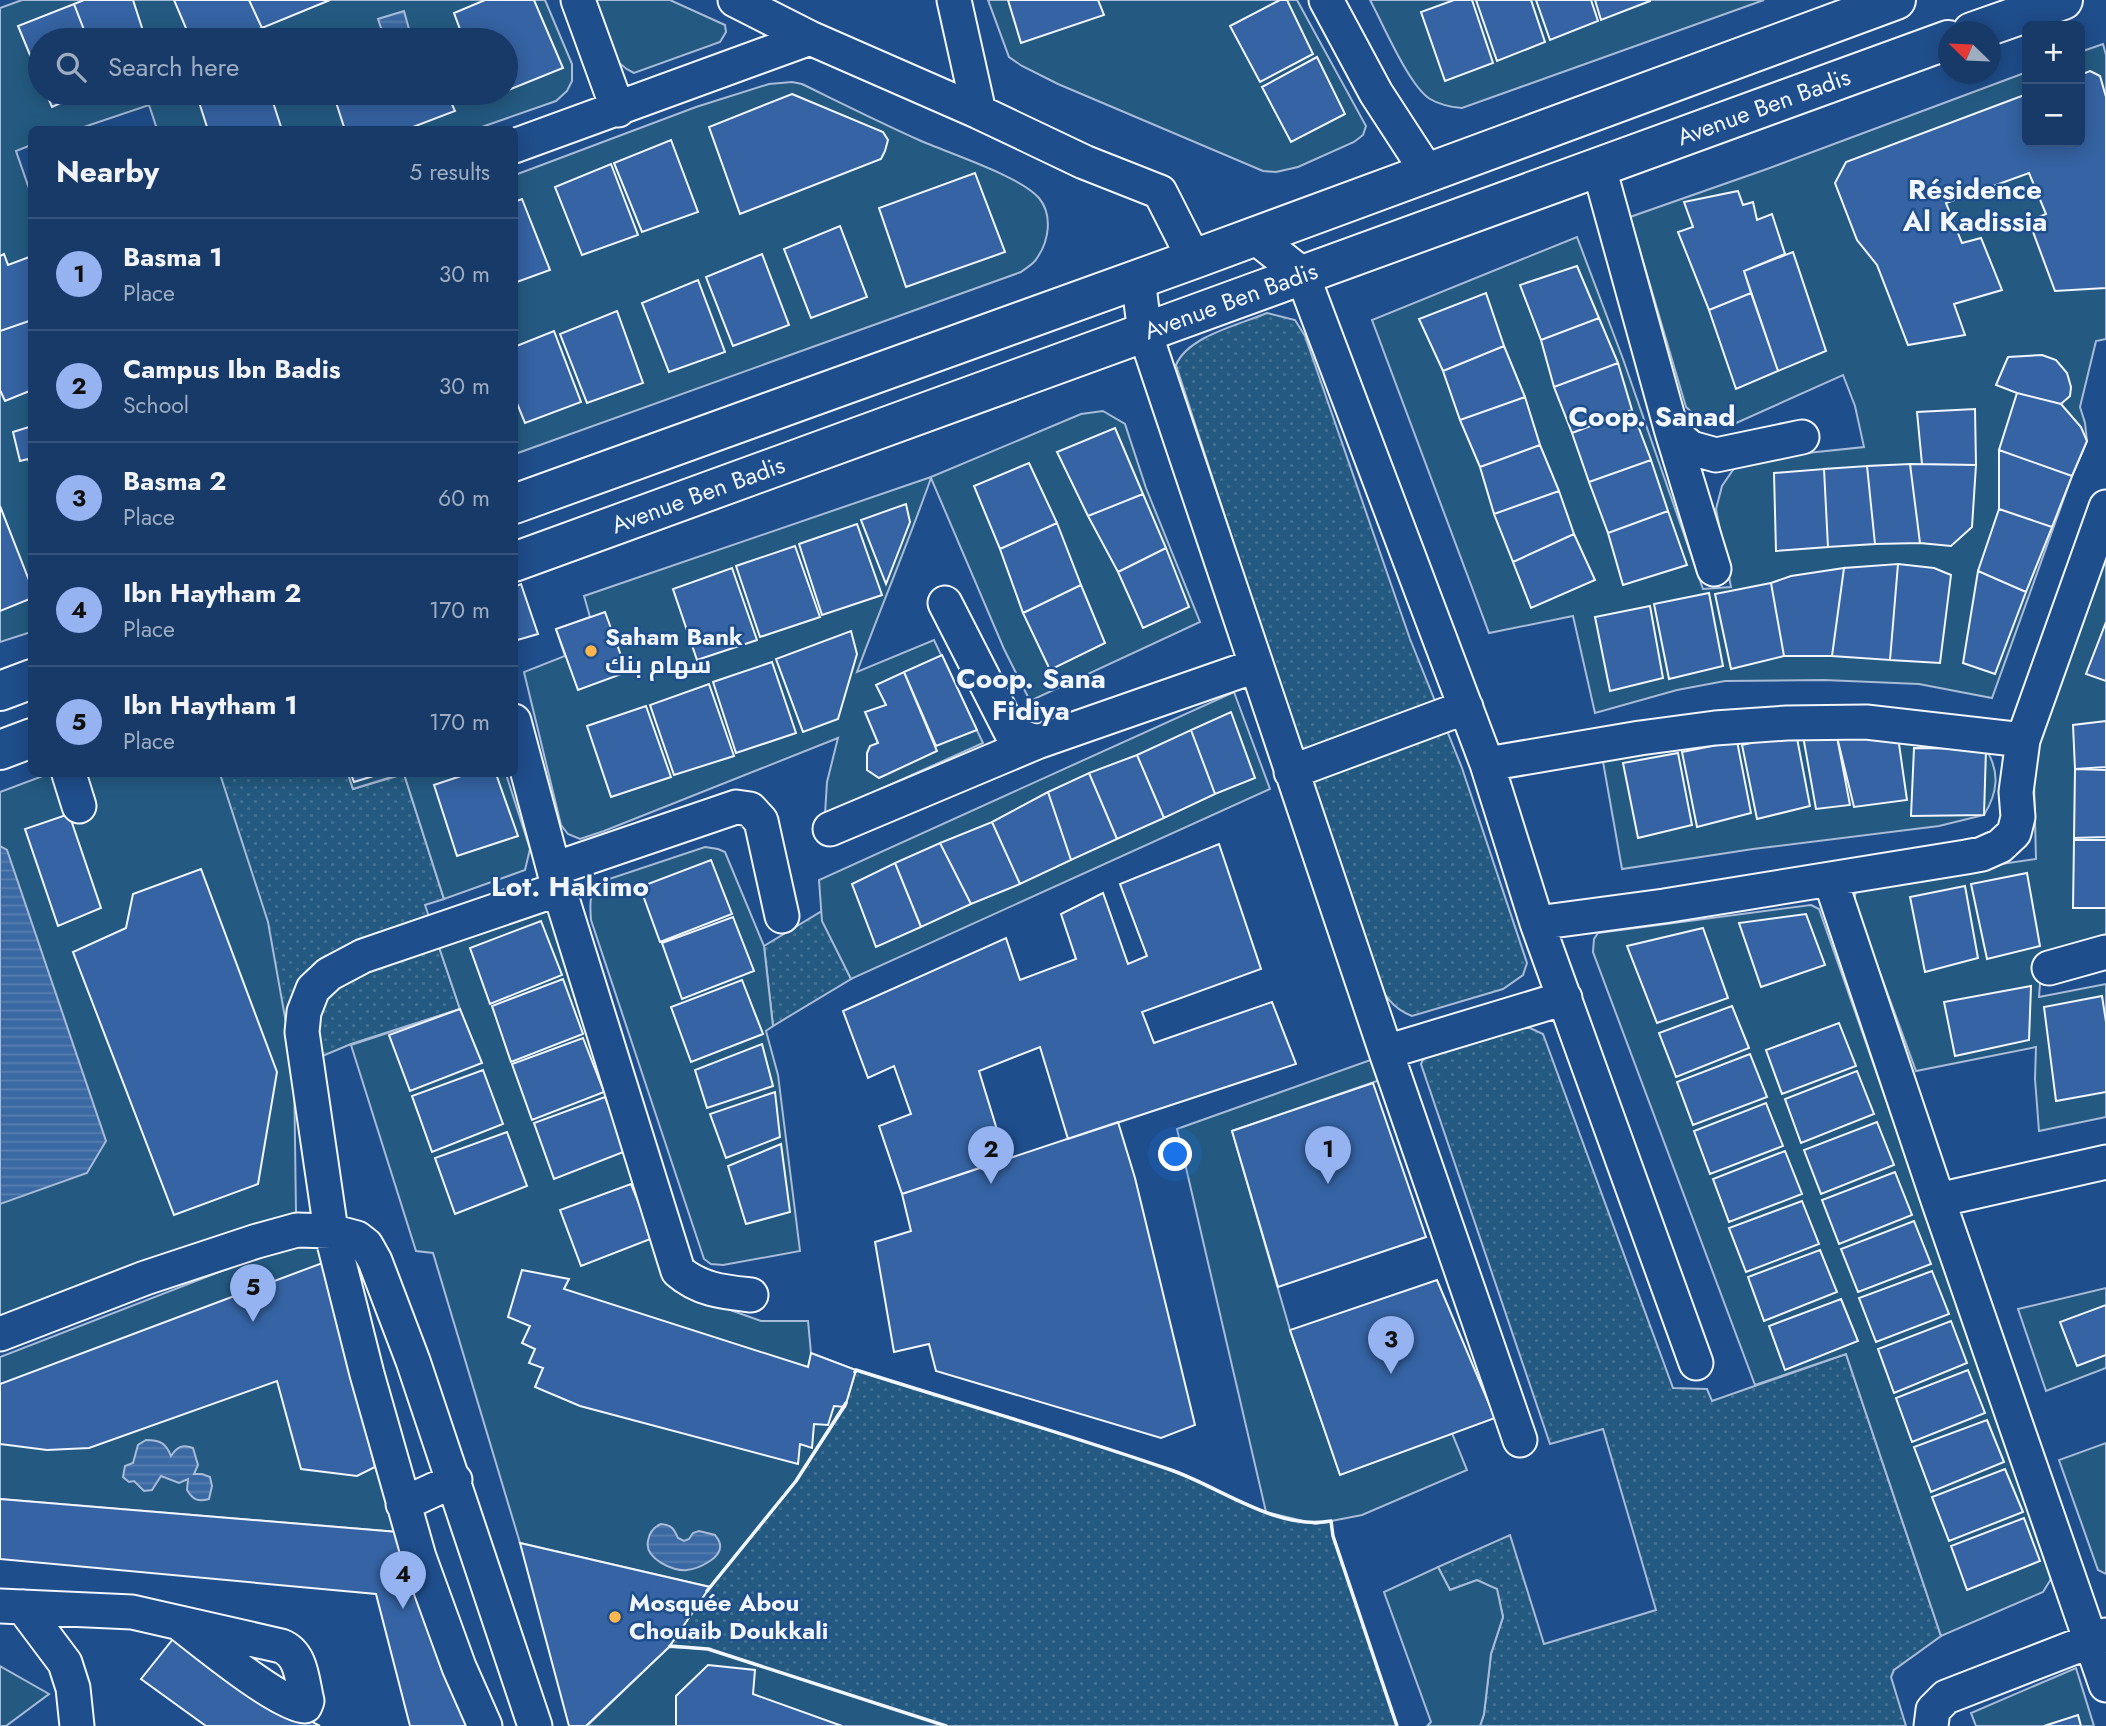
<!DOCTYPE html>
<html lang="en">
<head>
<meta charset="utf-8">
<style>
  :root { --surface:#173a69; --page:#244571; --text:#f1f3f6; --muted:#9eadc0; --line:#36547d; --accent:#95b2f1 }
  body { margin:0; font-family:Jost,Cairo,sans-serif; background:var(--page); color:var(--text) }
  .controls { position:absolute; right:21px; top:21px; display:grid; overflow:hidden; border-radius:10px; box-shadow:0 4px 18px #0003 }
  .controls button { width:63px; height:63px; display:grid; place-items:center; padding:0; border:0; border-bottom:2px solid var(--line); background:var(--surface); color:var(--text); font:35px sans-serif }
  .compass { position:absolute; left:1938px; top:21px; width:63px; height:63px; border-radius:50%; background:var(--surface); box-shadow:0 4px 18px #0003; rotate:293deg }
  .you { position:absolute; left:1176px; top:1155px; width:24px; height:24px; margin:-18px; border:5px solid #fff; border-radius:50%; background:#1a73e8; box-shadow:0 0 0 10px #1a73e833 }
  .badge { display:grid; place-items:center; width:46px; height:46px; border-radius:50%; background:var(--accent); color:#111; font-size:23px; font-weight:700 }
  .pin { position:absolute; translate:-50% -58px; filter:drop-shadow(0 2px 4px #0008) }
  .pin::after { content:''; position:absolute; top:37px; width:24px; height:21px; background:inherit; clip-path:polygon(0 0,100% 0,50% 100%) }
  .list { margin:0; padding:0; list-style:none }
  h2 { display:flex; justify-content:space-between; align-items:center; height:91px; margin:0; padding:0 28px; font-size:30px }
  h2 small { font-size:23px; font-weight:400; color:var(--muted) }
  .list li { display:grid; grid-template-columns:46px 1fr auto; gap:21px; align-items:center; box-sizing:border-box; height:112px; padding:0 28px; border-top:2px solid var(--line) }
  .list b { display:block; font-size:26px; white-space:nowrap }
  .list p { margin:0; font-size:23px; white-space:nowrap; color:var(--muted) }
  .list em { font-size:23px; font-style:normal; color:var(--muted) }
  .icon { flex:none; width:38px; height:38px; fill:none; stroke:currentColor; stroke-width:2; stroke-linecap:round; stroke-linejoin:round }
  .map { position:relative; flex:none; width:2106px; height:1726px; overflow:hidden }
  .search { position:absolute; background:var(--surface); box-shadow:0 4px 18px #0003; left:28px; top:28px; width:490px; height:77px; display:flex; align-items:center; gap:18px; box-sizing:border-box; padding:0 24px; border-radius:38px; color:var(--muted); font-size:26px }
  .panel { position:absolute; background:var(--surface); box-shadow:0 4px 18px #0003; left:28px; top:126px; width:490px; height:651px; border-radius:10px }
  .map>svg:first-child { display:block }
</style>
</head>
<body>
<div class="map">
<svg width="2106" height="1726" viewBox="0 0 2106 1726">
  <defs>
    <pattern id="grass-dots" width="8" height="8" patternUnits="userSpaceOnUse" patternTransform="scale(1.75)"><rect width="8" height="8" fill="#245a82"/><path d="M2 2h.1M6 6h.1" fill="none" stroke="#447295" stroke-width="1.8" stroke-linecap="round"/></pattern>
    <pattern id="water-rules" width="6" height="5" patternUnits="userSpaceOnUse" patternTransform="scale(1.75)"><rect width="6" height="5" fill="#3b69a3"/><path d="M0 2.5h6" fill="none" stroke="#587fb1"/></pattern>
  </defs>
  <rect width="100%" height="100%" fill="#1f4e8c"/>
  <path fill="url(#grass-dots)" stroke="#a8bbd7" stroke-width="2" d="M1267 313 1295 320 1305 336 1410 639 1462 768 1527 963 1523 975 1503 989 1412 1016C1391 1008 1383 993 1373 974L1176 365C1188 336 1239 325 1267 313Z
    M220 774H348L353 789 404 774 444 899 425 905 460 1009 351 1044 294 1068Z
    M822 911 823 921 851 979 773 1026 764 946Z
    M1513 1027 1530 1028 1543 1034 1673 1388 1707 1389 1712 1401 1846 1354 1941 1636 1894 1670 1891 1677 1906 1726H1480L1484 1714 1491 1654 1503 1617 1497 1590 1477 1580 1450 1590 1438 1567 1510 1535 1544 1644 1656 1610 1603 1429 1550 1444 1421 1064 1426 1052Z
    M856 1370C960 1403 1067 1434 1171 1470 1220 1488 1277 1530 1331 1521L1333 1536 1397 1726H946L669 1647 710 1587 796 1481Z"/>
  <path fill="#245a82" stroke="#a8bbd7" stroke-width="2" fill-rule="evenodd" d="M22 0H545L572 64V81L567 91 556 101 476 129H157L149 105 78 129 32 130 31 145 16 151 32 197 31 632 0 642V8ZM40 40H506V93H40Z
    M593 0H670L725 25 726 32 720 42 634 73C605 60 602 29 593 0Z
    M988 0H1297L1366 126 1363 135 1354 142 1298 167 1276 172 1263 171 1058 84 1022 66 1009 57Z
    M1370 0H1764L1462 108C1451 107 1440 105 1430 99 1409 86 1383 24 1370 0Z
    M2103 44 2106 55V339L2096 341 2080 407 2085 423 2087 441 2072 476 1992 698 1919 684 1824 680 1725 681 1677 690 1595 713 1573 616 1489 633 1372 320 1577 237 1623 359 1703 589 1731 587 1716 509 1722 486 1735 467 1759 458 1864 447 1855 406 1843 375 1734 424C1715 425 1700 421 1686 407L1630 217 1767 169 2027 72V142H2080V52Z
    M792 82 802 84C841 103 879 122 919 140 948 153 1020 176 1039 198 1053 215 1049 241 1037 258 1034 264 1026 268 1021 272L515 454V175L696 107 769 84Z
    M1103 411 1125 424 1146 488 1200 622 1030 701 1004 649 931 478C908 543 881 607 857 672L934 640 983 743 825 814 827 782 838 738 604 831 580 839 568 834 561 825 524 672 565 656 556 629 590 617 584 596 931 477 1081 414Z
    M2106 532V937L2042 956 2039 997 2106 984V1117L2039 1131 2035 1079 2036 1047 1916 1071 1854 902 1856 890 1863 884 2036 859 2033 743Z
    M1234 692 1270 789 851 979 822 921 819 880Z
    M1796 733 1986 749C2000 772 1998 792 1984 815L1939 826 1753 849 1622 869 1602 756Z
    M48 774H220L268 922 294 1068 296 1213 0 1316V792Z
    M348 774H401L353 789Z
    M404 774H506L530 849 525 870 444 899Z
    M705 847 718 849 725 852 764 946 773 1026 766 1031 778 1075 800 1251 723 1265 711 1264 704 1259 591 920C590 906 589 896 597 883Z
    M1811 905 1819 909 1997 1416 2049 1558 2051 1579 2043 1592 1941 1636 1846 1354 1755 1385 1593 952 1594 939 1598 933Z
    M545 907 552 910 699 1299 761 1321H808L811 1353 856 1370 845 1407 796 1481 710 1587 520 1543 433 1253 416 1251 351 1045 460 1009 438 944Z
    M1376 1058 1383 1079 1232 1131 1290 1330 1340 1474 1452 1433 1467 1470 1362 1515 1316 1524 1266 1512 1177 1129Z
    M299 1241H319L375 1467 398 1532 0 1499V1357Z
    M2106 1288V1368L2046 1391 2018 1309Z
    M2106 1443V1574L2098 1570 2059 1460Z
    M1438 1567 1450 1590 1477 1580 1497 1589 1503 1617 1491 1654 1484 1714 1480 1726H1427L1431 1722 1384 1592Z
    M669 1647 708 1649 946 1726H587Z
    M0 1666 49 1694 6 1726H0Z
    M2076 1668 2094 1726H1976L1971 1713Z"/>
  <path fill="url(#water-rules)" stroke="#a8bbd7" stroke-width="2" d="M404 11 412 40H385L378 19Z
    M0 846 7 850 106 1141 87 1173 0 1204Z
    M146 1440C160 1440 166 1443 171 1456 177 1447 182 1444 193 1448L198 1465 194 1474H202L210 1477 212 1486 209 1499C198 1502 193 1500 187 1490L188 1479 179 1483 161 1476 152 1490 144 1491 134 1481 129 1482 123 1477 125 1466 133 1463 138 1445Z
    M661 1524C672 1525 674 1529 678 1538L684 1541 689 1539 693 1533 699 1531 715 1535C717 1538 720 1541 720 1545 722 1558 698 1569 687 1570 673 1572 644 1558 648 1541 649 1533 654 1527 661 1524Z"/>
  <path fill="#3563a3" stroke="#f2f6ff" stroke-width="2" d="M84 0H133L146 40H88L74 4Z
    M174 0H249L262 28 232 40H191Z
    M249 0H330L262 28Z
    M485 0H534L563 68 506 91V40H464L454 13Z
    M1008 0H1098L1104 15 1021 43Z
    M1280 0H1287L1313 54 1260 82 1230 26Z
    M1454 0H1472L1493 63 1445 81 1421 12Z
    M1476 0H1531L1545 42 1497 61Z
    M1536 0H1591L1598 21 1550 40Z
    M1595 0H1650V1L1601 20Z
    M74 4 88 40H40V79L18 26Z
    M1317 57 1345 114 1291 142 1262 87Z
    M2090 71 2100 76 2106 97V288L2055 291 2029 221 2046 214 2029 173 1946 203 1962 243 1981 238 2002 290 1954 304 1965 335 1908 345 1877 265 1857 240 1835 183 1846 162 2027 94V142H2080V75Z
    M46 93H83L52 107Z
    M218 93H270L282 130H208L198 99Z
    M333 93H447L455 111 405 130H345Z
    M792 94 883 132 888 140 885 151 881 159 740 214 709 127Z
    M671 140 698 212 642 232 614 163Z
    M611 164 638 235 582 255 555 187Z
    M975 173 1005 252 906 287 879 208Z
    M1738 191 1743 205 1753 202 1757 220 1772 214 1785 254 1744 271 1751 293 1709 310 1678 232 1693 227 1684 202Z
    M522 199 550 270 514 283V202Z
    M840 226 867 297 811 318 784 249Z
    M1793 252 1826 351 1778 371 1744 271Z
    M4 254 8 265 32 256V320L0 331V256Z
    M762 254 789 325 733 346 706 277Z
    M1577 266 1599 318 1541 340 1520 285Z
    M698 280 725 352 669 372 642 303Z
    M1486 293 1504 346 1443 371 1419 319Z
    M1751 293 1778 371 1736 389 1709 310Z
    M617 311 643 383 587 403 560 334Z
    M1599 318 1618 363 1554 387 1541 340Z
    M32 320V390L5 401 0 390V331Z
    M554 331 581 402 525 423 514 396V347Z
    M1504 346 1525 397 1460 420 1443 371Z
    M2042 355 2056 360 2067 373 2071 387 2070 396 2061 404 2017 393 1996 385 2008 357Z
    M1618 363 1632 410 1572 433 1554 387Z
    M2017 393 2061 404 2081 427 2087 441 2072 476 1999 450Z
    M1525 397 1540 445 1480 467 1460 420Z
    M1975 409 1976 465 1922 464 1917 412Z
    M1632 410 1651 460 1589 482 1572 433Z
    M32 426V473L28 459 20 461 13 432Z
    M1115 428 1143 494 1088 516 1057 452Z
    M1540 445 1559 491 1494 514 1480 467Z
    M1999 450 2072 476 2052 527 1999 509Z
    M1651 460 1668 511 1608 533 1589 482Z
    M1029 463 1057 523 1000 549 974 486Z
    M1910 464 1920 543 1875 544 1867 466Z
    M1910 464 1976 465 1972 527 1951 546 1920 543Z
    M1867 466 1875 544 1828 547 1824 469Z
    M1824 469 1828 547 1776 551 1774 473Z
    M1559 491 1574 534 1513 562 1494 514Z
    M1143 494 1166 548 1118 572 1088 516Z
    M906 504 910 522 886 584 861 520Z
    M0 506 32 588V598L0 611Z
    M1999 509 2052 527 2026 592 1978 571Z
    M1668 511 1687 565 1623 585 1608 533Z
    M1057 523 1081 585 1023 613 1000 549Z
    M857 524 882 595 822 615 799 544Z
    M1574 534 1595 580 1531 608 1513 562Z
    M795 546 820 617 760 637 736 566Z
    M1166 548 1189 607 1143 628 1118 572Z
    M1898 564 1890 660 1832 656 1844 568Z
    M1898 564 1934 568 1951 575 1940 663 1890 660Z
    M732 568 757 640 697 660 673 589Z
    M1844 568 1832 656H1784L1771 583 1791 576Z
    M1978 571 2026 592 1995 674 1963 663Z
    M1771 583 1784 656 1731 669 1715 594Z
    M521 584 538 634 514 641V587Z
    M1081 585 1105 643 1050 670 1023 613Z
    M1709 593 1723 666 1669 679 1654 604Z
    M1650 606 1663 678 1610 691 1595 617Z
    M605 612 627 672 578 690 556 629Z
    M2106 622V681L2086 674Z
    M851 631 857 654 838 719 803 732 776 659Z
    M942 655 977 730 936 746 904 672Z
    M772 662 796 733 736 753 713 682Z
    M904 672 937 751 879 778 867 770V753L870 746 878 743 865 712 886 705 876 685Z
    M709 684 734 756 674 775 650 705Z
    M646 706 671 777 611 797 587 726Z
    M1231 712 1255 778 1215 794 1191 730Z
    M2106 721V767L2075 769 2073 725Z
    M1191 730 1215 794 1164 818 1137 755Z
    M1796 733 1810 806 1757 819 1742 745Z
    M1803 736 1837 737 1850 805 1816 809Z
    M1837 737H1898L1907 800 1854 807Z
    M1737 741 1751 813 1697 827 1682 752Z
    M1914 748 1986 749 1984 815 1911 816Z
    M1678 753 1692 825 1638 838 1623 763Z
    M1137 755 1164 818 1117 839 1089 773Z
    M2075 769 2106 770V837L2074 838Z
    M1089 773 1117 839 1071 860 1048 792Z
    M351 774H380L354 782Z
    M467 774H496L518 836 457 856 434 785Z
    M1048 792 1071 860 1020 884 992 822Z
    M69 814 101 908 58 926 25 829Z
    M992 822 1020 884 971 904 940 843Z
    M2074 840H2106V908H2073Z
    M940 843 971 904 921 927 895 863Z
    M1219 844 1261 969 1142 1012 1154 1043 1272 1002 1296 1064 1068 1139 1040 1047 979 1071 1006 1159 902 1194 879 1126 911 1114 894 1066 868 1078 843 1011 1006 938 1020 980 1076 959 1061 914 1103 893 1128 964 1147 956 1120 884Z
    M711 860 732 914 660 942 640 887Z
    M895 863 921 927 876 947 852 884Z
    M201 869 277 1072 258 1184 174 1215 73 952 126 928 133 894Z
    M2027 873 2040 946 1987 959 1971 884Z
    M1965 886 1978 958 1925 972 1910 897Z
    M1806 914 1825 965 1761 987 1739 923Z
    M733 917 754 971 682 999 662 943Z
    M541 921 562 975 490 1004 470 948Z
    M1703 928 1728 998 1657 1023 1627 946Z
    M563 979 583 1034 511 1062 492 1006Z
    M742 980 763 1034 691 1062 671 1007Z
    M2031 986 2029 1040 1955 1056 1944 1002Z
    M2102 996 2106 1022V1092L2056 1101 2044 1007Z
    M1732 1006 1749 1048 1676 1077 1659 1033Z
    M460 1009 482 1063 410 1091 389 1035Z
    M1839 1023 1856 1066 1782 1094 1766 1050Z
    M583 1038 604 1092 532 1120 512 1064Z
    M762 1044 773 1086 707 1108 695 1070Z
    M1750 1054 1767 1097 1693 1125 1677 1082Z
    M483 1070 503 1124 432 1152 412 1096Z
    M1857 1071 1874 1114 1801 1143 1785 1099Z
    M1373 1083 1426 1237 1278 1287 1232 1131Z
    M775 1092 780 1137 726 1158 710 1114Z
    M605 1097 626 1151 554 1179 534 1123Z
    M1766 1103 1783 1146 1710 1174 1694 1131Z
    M1118 1122 1135 1178 1195 1425 1161 1438 936 1371 929 1344 894 1352 875 1242 911 1231 902 1194Z
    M1877 1122 1894 1165 1821 1194 1804 1150Z
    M507 1132 527 1186 455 1214 435 1158Z
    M781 1144 790 1212 746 1224 728 1166Z
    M1785 1151 1802 1194 1729 1222 1713 1179Z
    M1895 1172 1912 1215 1839 1244 1822 1200Z
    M631 1184 653 1238 581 1266 560 1210Z
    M1802 1201 1819 1244 1746 1272 1729 1228Z
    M1914 1221 1931 1264 1858 1292 1841 1249Z
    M1820 1250 1837 1292 1764 1321 1748 1277Z
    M325 1262 375 1467 357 1476 301 1469 277 1381 89 1448 47 1450 0 1444V1384Z
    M522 1270 569 1279 564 1289 808 1367 811 1353 856 1370 845 1407 834 1406 828 1425 814 1424 812 1448 800 1444 798 1464 580 1406 535 1387 543 1368 529 1363 535 1349 522 1343 530 1326 508 1317Z
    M1932 1271 1949 1314 1876 1342 1859 1298Z
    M1437 1280 1495 1418 1340 1475 1290 1330Z
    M1841 1299 1858 1341 1785 1370 1769 1326Z
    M2106 1305V1355L2077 1366 2060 1322Z
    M1951 1321 1967 1363 1894 1393 1878 1349Z
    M1968 1370 1985 1413 1912 1442 1896 1398Z
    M1987 1420 2004 1462 1931 1492 1914 1447Z
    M2005 1469 2023 1512 1949 1541 1932 1497Z
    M0 1499 398 1532 471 1726H410L376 1594 0 1559Z
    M2024 1518 2040 1561 1967 1590 1951 1546Z
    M520 1543 710 1587 669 1647 586 1726H569Z
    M173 1639 274 1702 320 1726H206L141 1679Z
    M708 1665 755 1670 753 1694 842 1726H676V1696Z
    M2078 1715 2081 1726H2044Z"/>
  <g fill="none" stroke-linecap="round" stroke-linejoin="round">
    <g stroke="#f2f6ff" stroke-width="37">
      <path id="street" d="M578 0 618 110
        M735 0 810 38 979 112 1084 162 1160 192 1194 259
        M954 0 979 112
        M1326 0 1376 93 1428 173
        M514 146 810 38
        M1599 168 1672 432 1691 448 1716 455 1802 437
        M1255 237 1302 274 1487 764 1537 923 1696 1363
        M1138 279 1145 333 1386 1052 1520 1440
        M1672 432 1714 569
        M945 603 1012 734 1037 742 1255 666
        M1487 764 1640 738 1715 728 1787 723 1866 722 2023 740
        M1291 772 1466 707
        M69 774 79 806
        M830 829 1037 742
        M554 869 736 807 750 809 761 821 782 916
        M1830 879 1938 1200 2106 1685
        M559 889 678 1271C700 1290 723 1292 751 1295
        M1537 923 1664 906 1966 857 1982 854 2000 846 2014 833 2018 817 2016 792 2023 740 2106 507
        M2049 968 2106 952
        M1386 1052 1565 998
        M1938 1200 2106 1162
        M0 1334 145 1278 257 1241 297 1230 331 1231 357 1238 366 1245 375 1261 413 1361 535 1726
        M403 1504 455 1480
        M0 1606 132 1612 281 1646C302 1654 302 1681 307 1701L305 1706C280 1705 202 1641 179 1623
        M23 1607 65 1663 73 1688 77 1726
        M485 1726 459 1667 419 1557 367 1374 331 1231 302 1032 304 1012 313 989 329 974 363 956 559 889 514 721
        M1931 1726 1933 1710 1946 1697 2106 1635"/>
    </g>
    <g stroke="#f2f6ff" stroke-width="42">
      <g id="secondary">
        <path d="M1972 32 2063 0"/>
        <path d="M514 504 1194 259 1896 0"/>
        <path id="s1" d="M514 562 1948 40"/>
        <path d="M0 691 32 679"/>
        <path d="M0 750 32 738"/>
      </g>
    </g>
    <use href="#street" stroke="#1f4e8c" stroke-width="33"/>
    <use href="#secondary" stroke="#1f4e8c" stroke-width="38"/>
    <path stroke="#f2f6ff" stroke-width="3.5" d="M855 1372 856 1370C960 1403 1067 1434 1171 1470 1220 1487 1277 1531 1331 1521L1333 1536 1397 1726
      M707 1591 796 1481 846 1403
      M670 1646 708 1649 946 1726"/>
  </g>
  <g fill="#ffb74d" stroke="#1f4e8c" stroke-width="2.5">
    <circle cx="591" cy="651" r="7"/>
    <circle cx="615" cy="1617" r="7"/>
  </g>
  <g text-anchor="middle" stroke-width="5" stroke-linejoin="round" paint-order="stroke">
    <g font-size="24" fill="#f2f6ff" stroke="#1f4e8c">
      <text dy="8" stroke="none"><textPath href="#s1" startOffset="1330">Avenue Ben Badis</textPath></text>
      <text dy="8" stroke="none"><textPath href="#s1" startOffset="763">Avenue Ben Badis</textPath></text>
      <text dy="8" stroke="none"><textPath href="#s1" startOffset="196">Avenue Ben Badis</textPath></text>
    </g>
    <g font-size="24" font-weight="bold" fill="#f2f6ff" stroke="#1f4e8c" text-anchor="start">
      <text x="605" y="645">Saham Bank<tspan x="605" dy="28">سهام بنك</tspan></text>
      <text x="629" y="1611">Mosquée Abou<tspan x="629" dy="28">Chouaib Doukkali</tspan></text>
    </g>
    <g font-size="28" font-weight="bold" fill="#f2f6ff" stroke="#1f4e8c">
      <text x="1975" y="199">Résidence<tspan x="1975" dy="32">Al Kadissia</tspan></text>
      <text x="1652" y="426">Coop. Sanad</text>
      <text x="1031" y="688">Coop. Sana<tspan x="1031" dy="32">Fidiya</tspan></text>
      <text x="570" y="896">Lot. Hakimo</text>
    </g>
  </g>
</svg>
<div class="controls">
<button>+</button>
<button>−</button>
</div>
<svg class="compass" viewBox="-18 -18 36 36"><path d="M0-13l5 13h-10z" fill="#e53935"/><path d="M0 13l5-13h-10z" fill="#9eadc0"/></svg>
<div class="you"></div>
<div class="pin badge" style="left:1328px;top:1184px">1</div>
<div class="pin badge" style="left:991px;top:1184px">2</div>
<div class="pin badge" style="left:1391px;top:1374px">3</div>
<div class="pin badge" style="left:403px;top:1609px">4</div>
<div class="pin badge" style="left:253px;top:1322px">5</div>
<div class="search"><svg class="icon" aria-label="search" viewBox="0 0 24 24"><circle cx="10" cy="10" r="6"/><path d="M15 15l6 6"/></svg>Search here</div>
<section class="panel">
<h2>Nearby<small>5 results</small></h2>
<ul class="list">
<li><span class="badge">1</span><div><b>Basma 1</b><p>Place</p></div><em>30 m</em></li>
<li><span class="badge">2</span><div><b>Campus Ibn Badis</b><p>School</p></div><em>30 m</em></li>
<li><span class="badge">3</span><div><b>Basma 2</b><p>Place</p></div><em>60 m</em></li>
<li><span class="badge">4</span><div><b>Ibn Haytham 2</b><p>Place</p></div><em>170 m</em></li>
<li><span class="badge">5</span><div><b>Ibn Haytham 1</b><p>Place</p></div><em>170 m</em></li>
</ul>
</section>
</div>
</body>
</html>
